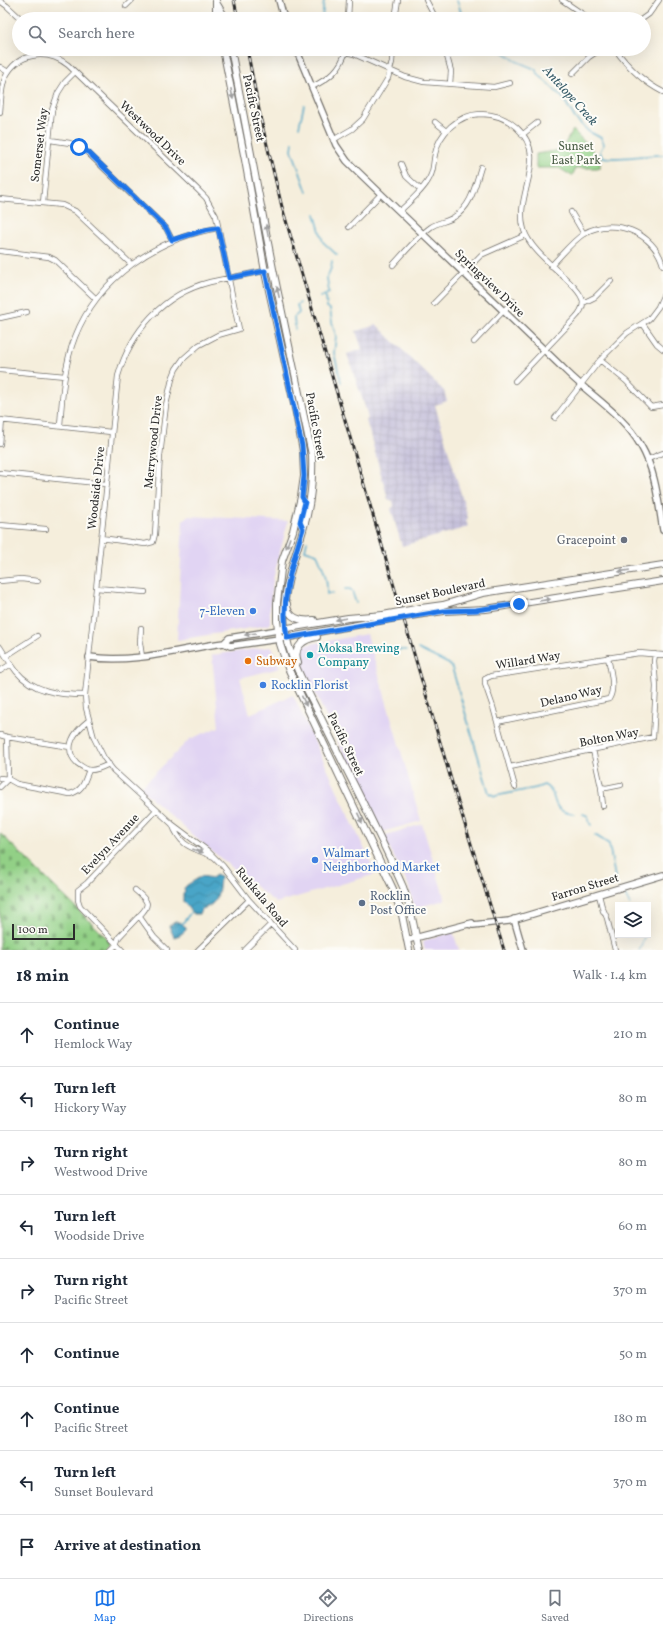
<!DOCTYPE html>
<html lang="en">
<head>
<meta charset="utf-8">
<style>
  :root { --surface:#fff; --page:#f6f6f7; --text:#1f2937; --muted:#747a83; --line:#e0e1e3; --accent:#1a73e8 }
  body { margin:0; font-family:Vollkorn,serif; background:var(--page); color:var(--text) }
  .controls { position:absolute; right:12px; bottom:12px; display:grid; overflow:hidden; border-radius:0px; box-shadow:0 4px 16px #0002 }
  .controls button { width:36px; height:36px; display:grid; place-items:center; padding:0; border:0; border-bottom:1px solid var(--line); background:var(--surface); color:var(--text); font:20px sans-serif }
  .scale { position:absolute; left:12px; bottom:10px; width:63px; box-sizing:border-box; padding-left:4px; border:2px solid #2b2b2b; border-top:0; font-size:11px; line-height:14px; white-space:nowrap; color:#2b2b2b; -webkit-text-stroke:3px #fdfcf7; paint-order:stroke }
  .stop { position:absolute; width:12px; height:12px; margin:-9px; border:3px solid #1a73e8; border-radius:50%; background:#fff }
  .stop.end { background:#1a73e8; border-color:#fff; box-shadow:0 1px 4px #0008 }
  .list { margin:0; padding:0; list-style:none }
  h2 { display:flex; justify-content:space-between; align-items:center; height:52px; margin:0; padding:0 16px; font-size:17px }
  h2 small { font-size:13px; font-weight:400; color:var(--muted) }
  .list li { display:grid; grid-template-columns:26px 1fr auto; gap:12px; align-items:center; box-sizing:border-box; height:64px; padding:0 16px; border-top:1px solid var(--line) }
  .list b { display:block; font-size:15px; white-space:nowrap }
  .list p { margin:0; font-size:13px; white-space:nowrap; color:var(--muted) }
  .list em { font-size:13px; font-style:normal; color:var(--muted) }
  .icon { flex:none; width:22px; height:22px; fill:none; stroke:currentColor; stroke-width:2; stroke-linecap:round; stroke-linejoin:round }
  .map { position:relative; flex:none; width:663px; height:950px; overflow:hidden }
  .search { position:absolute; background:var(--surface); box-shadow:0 4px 16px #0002; left:12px; right:12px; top:12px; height:44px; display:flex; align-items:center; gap:10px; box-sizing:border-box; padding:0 14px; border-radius:22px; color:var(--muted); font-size:15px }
  .sheet { height:628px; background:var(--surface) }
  nav { display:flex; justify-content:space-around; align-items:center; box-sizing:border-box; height:56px; border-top:1px solid var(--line); background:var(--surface); font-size:11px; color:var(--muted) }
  nav a { display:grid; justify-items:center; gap:2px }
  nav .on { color:var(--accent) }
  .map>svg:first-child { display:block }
</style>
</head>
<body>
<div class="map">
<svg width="663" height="950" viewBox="0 0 663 950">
  <defs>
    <pattern id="industrial-grid" width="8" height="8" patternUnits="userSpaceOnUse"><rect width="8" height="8" fill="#c5c0da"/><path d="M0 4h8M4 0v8" fill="none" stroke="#a9a5bb"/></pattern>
    <pattern id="cemetery-stones" width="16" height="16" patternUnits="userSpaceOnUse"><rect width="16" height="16" fill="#92d086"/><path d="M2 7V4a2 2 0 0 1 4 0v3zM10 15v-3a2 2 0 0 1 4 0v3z" fill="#77a96e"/></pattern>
    <pattern id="water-waves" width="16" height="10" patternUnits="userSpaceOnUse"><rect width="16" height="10" fill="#48a5c7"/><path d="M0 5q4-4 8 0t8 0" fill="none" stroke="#3c87a2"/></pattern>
  </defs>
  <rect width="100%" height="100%" fill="#fdfcf7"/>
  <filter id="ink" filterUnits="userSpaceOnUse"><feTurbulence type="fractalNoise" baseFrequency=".025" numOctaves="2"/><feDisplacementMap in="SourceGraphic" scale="8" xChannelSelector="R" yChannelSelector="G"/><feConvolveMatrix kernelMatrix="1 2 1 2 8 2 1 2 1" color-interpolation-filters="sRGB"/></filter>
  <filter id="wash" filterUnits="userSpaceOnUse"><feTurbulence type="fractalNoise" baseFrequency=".012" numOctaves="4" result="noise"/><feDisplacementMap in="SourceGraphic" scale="16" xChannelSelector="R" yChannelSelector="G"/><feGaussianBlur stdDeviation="0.9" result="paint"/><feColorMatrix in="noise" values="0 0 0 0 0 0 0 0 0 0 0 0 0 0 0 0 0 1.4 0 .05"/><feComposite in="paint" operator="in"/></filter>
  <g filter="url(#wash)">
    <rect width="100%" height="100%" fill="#f5eedc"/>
    <path fill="#e1d4f3" d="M189 516 288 521 273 579 270 606V623L268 625 177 640 183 520Z
      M367 634 421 821 382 832 332 730 301 662 300 655 302 648 305 645Z
      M270 647 274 650 280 668 240 678 250 714 293 695 376 874 276 903 197 839 140 788 190 739 219 727 212 655Z
      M422 824 445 900 415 908 408 884 383 836Z
      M453 932 459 950H425L423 943 426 940Z"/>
    <path fill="url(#industrial-grid)" d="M377 325 444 391 447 401 435 405 468 518 466 520 468 527 402 546 391 509 394 506 393 501 388 499 366 420 368 419 366 410 347 354 362 349 356 331Z"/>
    <path fill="url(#cemetery-stones)" stroke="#5e7e58" d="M0 833 110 941V945L105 950H0Z"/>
    <path fill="#92d086" stroke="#5e7e58" d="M573 130 600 158V168H576L572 176 559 168H536V154L561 150Z"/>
    <path fill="url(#water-waves)" stroke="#3a6879" d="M216 875 220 877C219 892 218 905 202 909L199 914H194C188 910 188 906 183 902V894L185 892 184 888 187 885 202 876 212 878Z
      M175 922H179L186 927V930L180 935 174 937 169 926Z"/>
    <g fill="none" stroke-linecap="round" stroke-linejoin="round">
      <path stroke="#48a5c7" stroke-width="1.5" d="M457 0 463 19
        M322 19 324 0
        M499 49 516 61 535 69 540 76 563 98 575 118 588 131 601 138 604 144 600 151 602 157C622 161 642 154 663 155
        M299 127 304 105
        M293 142 292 150 307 192
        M315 214 323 242 337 255
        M323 295 326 297 327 307 330 309 332 322 336 336 334 353 341 382
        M320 297 329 292 327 278 331 268 332 261
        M295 329 294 317 299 313 297 305 300 303
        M307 541 305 550 317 554C323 567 328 579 327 594L333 593
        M345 589H350L352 591 356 603
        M376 649 407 650
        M418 649 449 664 452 668 489 793 495 796 536 788 544 785C561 793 546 812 575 814
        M583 814 588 816V820L591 825
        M595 835 609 844 616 883
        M624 893 630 905
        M182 924 191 912
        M639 950 644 939 643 935"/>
    </g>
  </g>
  <g filter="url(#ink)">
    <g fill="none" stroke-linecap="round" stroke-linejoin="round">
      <g stroke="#726f69" stroke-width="6">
        <path id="minor" d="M426 0 436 19
          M562 0 590 19
          M0 1 7 6 21 19
          M126 6 132 0
          M348 19 349 0
          M395 19 398 0
          M642 19 649 14 659 0
          M445 49 451 71 450 84
          M615 49C628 67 643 82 663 92
          M345 52 354 54 405 77 424 82 494 87 510 83
          M0 67 8 72
          M572 74 589 57 601 49
          M312 87C328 79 341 70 346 50
          M0 112C1 101 1 88 5 78 17 52 47 49 68 65L196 188 206 198 216 216 239 329 218 335 199 345 183 359 176 369 172 379 166 405 160 456 155 534 153 542 145 544 101 538
          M435 122 446 131
          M522 135 537 123
          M50 140 70 143 88 153 166 228 172 240
          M333 140 352 129 363 119 388 78 392 62 393 49
          M401 164 406 176 421 190
          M0 199 62 205 75 211 131 264
          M43 203 52 110 58 93 65 82 75 72
          M400 211C410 201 424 190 430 177 434 170 433 162 435 154 439 133 458 115 480 114 493 114 506 118 516 127 551 158 513 194 524 230 532 257 581 284 583 302 583 308 579 314 575 318L515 381
          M571 212 584 234
          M349 227 381 194
          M0 251 49 257 55 260 96 299
          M393 265C405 252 417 237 431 227 438 222 447 222 454 217 472 206 475 185 481 167
          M551 266C562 255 572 241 585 233 614 217 654 232 663 265
          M434 303 481 255 526 235
          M583 303 595 297 611 281
          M0 318 27 312
          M643 324 657 344 663 349
          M474 342 513 301
          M600 360 626 381 651 407 663 405
          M0 370 65 376
          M555 418 600 360 627 333 649 319 658 307 663 296
          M0 420 111 432
          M60 426C62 397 64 365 75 337 98 278 157 238 218 228
          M0 444 2 420
          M648 459 663 453
          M0 473 106 484
          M0 525 46 529
          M0 581 21 579 38 581
          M96 588 145 592
          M141 628 140 643 142 657
          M0 647C5 655 10 663 16 671 33 692 59 695 85 695
          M6 656 37 636
          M0 671 11 664
          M88 721C75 731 62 748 77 763 81 766 86 770 91 770 97 770 103 767 109 764
          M497 722 609 699C616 688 610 670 608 657
          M0 735 7 737
          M70 747 7 737 8 779 17 784 70 794C84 790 84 781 89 770
          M593 750 601 787 603 806
          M510 767 653 737 656 687 654 661 655 654
          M0 778 8 779 0 787
          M515 787 493 707 485 684V679L491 676 639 653 663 655
          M601 787 606 788 621 785
          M172 824C182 849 192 847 214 857L208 851 172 824 113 770 104 758 94 738 86 708 85 695 118 376C131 331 163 294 210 282 231 277 252 274 273 269
          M214 857 223 866 249 900 295 950
          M135 890C146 900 153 903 139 916
          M599 895 603 911
          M603 909 607 918 615 950
          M111 950 116 945 119 937 139 916 154 937 167 950
          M122 950 80 906 78 900V890L87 883 156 810
          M198 950 249 900
          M245 950 270 925"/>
      </g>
      <g stroke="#726f69" stroke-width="8">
        <path id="tertiary" d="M279 0 284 19
          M296 49 336 145 347 161C420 232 494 301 567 372 592 397 623 414 641 446 656 472 658 501 663 530
          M224 643 229 638 278 630
          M89 657C134 664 179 649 224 643L230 646 279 639
          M514 919 523 950
          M468 924 473 925 509 921 663 875
          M407 940 472 923"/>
      </g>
      <g stroke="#726f69" stroke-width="8">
        <path id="secondary" d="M216 0V19
          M217 4 223 14 225 19
          M223 49 245 160 266 277 296 413 303 451 304 476 301 497 293 531 282 561 277 603V621L280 644 288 668 393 889 402 915 409 950
          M231 49 273 269 312 455C313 481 311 505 303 530 295 557 285 583 284 612 283 651 306 686 322 720 349 776 378 830 403 887L410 908 419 950
          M301 497 305 502 300 521 303 529
          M287 604C287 618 302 622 314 620
          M421 608 443 605 483 593 663 565
          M423 614 444 611 486 609 663 581
          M282 629 348 618 383 615
          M284 638 385 620
          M298 662C292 647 304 639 317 637"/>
      </g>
      <use href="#minor" stroke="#fff" stroke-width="4.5"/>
      <use href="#tertiary" stroke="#fff" stroke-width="5.5"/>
      <use href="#secondary" stroke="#fff" stroke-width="6"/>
      <g stroke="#2b2b2b" stroke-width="3">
        <path id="rail" d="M234 0 238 19
          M247 49 261 120 282 207 453 786 504 950"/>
      </g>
      <use href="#rail" stroke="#fdfcf7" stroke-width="1.5" stroke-dasharray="4.5" stroke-linecap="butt"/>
      <g stroke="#726f69" stroke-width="8" stroke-linecap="butt">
        <path id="secondary-bridge" d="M383 615 421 608
          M385 620 423 614"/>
      </g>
      <use href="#secondary-bridge" stroke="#fff" stroke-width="6"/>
    </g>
    <defs><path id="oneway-solid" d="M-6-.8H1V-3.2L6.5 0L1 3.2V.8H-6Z"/></defs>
    <g fill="#a0a0a0">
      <use href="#oneway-solid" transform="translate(232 94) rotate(79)"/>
      <use href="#oneway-solid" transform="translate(267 230) rotate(-101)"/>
      <use href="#oneway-solid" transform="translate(278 292) rotate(-102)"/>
      <use href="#oneway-solid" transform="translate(288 543) rotate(110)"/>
      <use href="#oneway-solid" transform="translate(624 571) rotate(171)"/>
      <use href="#oneway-solid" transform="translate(545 600) rotate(-9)"/>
      <use href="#oneway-solid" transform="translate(341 619) rotate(170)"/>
      <use href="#oneway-solid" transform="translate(250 634) rotate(170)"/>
      <use href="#oneway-solid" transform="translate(304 701) rotate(65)"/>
      <use href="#oneway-solid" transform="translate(360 818) rotate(65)"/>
      <use href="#oneway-solid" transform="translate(198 851) rotate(19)"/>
    </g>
  </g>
  <g fill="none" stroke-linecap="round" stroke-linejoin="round" filter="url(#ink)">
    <path stroke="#1a73e8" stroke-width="5" d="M79 147 88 152 166 228 172 240 205 230 218 228 229 278 265 271 302 446 304 476 302 497 305 502 300 522 303 529C292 564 280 600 287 638L444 611 476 610 519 604"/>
  </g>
  <circle fill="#6b7280" stroke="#fdfcf7" stroke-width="1.5" cx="624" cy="540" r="4"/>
  <g fill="#3f7fe0" stroke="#fdfcf7" stroke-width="1.5">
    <circle cx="253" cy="611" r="4"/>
    <circle cx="263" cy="685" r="4"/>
    <circle cx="315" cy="860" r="4"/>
  </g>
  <circle fill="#0f9aa8" stroke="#fdfcf7" stroke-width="1.5" cx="310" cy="655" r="4"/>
  <circle fill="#e8710a" stroke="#fdfcf7" stroke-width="1.5" cx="248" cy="661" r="4"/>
  <circle fill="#5c6f8a" stroke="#fdfcf7" stroke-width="1.5" cx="362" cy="903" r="4"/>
  <g text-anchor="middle" stroke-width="4" stroke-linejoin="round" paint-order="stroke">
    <g font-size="12" fill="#2b2b2b" stroke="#fdfcf7">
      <text transform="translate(254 108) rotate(78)" y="4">Pacific Street</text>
      <text transform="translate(153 133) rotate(44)" y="4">Westwood Drive</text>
      <text transform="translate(39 145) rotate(-83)" y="4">Somerset Way</text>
      <text transform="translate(490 283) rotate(44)" y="4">Springview Drive</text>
      <text transform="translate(316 426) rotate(80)" y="4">Pacific Street</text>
      <text transform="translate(153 442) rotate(-84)" y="4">Merrywood Drive</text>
      <text transform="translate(96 488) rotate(-84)" y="4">Woodside Drive</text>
      <text transform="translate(440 592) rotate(-12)" y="4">Sunset Boulevard</text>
      <text transform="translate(528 660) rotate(-9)" y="4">Willard Way</text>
      <text transform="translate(571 696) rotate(-13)" y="4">Delano Way</text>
      <text transform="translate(609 737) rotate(-11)" y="4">Bolton Way</text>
      <text transform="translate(346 744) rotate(64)" y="4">Pacific Street</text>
      <text transform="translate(110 844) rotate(-47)" y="4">Evelyn Avenue</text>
      <text transform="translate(585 887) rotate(-17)" y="4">Farron Street</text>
      <text transform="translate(262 897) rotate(50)" y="4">Ruhkala Road</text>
    </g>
    <g font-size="12" fill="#4a5d46" stroke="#fdfcf7">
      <text x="576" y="150">Sunset<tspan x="576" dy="14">East Park</tspan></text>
    </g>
    <g font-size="12" fill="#5b616d" stroke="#fdfcf7" text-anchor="end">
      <text x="616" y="544">Gracepoint</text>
    </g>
    <g font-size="12" fill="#366cbe" stroke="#fdfcf7" text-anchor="start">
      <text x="245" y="615" text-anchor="end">7-Eleven</text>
      <text x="271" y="689">Rocklin Florist</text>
      <text x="323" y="857">Walmart<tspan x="323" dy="14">Neighborhood Market</tspan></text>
    </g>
    <g font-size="12" fill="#0d838f" stroke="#fdfcf7" text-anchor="start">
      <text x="318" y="652">Moksa Brewing<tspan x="318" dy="14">Company</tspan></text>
    </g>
    <g font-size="12" fill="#c56008" stroke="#fdfcf7" text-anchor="start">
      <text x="256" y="665">Subway</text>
    </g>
    <g font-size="12" fill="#4e5e75" stroke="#fdfcf7" text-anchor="start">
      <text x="370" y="900">Rocklin<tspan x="370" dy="14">Post Office</tspan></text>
    </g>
    <g font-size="13" font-style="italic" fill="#375c69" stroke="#fdfcf7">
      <text transform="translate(571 95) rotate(48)" y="5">Antelope Creek</text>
    </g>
  </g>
</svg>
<div class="controls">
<button><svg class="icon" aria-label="layers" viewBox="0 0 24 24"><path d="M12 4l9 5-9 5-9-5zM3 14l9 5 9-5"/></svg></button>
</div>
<div class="scale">100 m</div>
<div class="stop" style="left:79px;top:147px"></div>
<div class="stop end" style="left:519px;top:604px"></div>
<div class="search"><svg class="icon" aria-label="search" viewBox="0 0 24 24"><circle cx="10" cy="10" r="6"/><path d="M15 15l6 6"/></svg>Search here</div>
</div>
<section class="sheet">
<h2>18 min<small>Walk · 1.4 km</small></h2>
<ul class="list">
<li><svg class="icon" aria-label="ahead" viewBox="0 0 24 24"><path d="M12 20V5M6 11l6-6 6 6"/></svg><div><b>Continue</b><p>Hemlock Way</p></div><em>210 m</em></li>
<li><svg class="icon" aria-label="left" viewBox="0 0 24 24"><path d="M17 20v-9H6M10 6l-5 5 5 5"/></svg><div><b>Turn left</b><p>Hickory Way</p></div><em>80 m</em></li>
<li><svg class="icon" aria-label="right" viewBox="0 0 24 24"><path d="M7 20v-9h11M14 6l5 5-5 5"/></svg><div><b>Turn right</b><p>Westwood Drive</p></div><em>80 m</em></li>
<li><svg class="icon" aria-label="left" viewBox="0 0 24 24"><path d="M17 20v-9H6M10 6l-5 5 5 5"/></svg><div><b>Turn left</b><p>Woodside Drive</p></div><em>60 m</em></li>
<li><svg class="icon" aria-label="right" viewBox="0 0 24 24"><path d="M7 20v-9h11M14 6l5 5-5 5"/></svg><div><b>Turn right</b><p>Pacific Street</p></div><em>370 m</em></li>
<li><svg class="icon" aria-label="ahead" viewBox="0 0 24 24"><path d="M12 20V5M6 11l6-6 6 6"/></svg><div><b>Continue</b></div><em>50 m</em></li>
<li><svg class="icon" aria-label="ahead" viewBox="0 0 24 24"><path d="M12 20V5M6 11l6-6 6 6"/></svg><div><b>Continue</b><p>Pacific Street</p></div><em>180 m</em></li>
<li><svg class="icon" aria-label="left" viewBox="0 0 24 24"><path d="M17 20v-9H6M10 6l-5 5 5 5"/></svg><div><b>Turn left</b><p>Sunset Boulevard</p></div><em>370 m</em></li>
<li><svg class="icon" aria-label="arrive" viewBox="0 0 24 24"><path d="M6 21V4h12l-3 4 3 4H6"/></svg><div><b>Arrive at destination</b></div></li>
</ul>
</section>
<nav>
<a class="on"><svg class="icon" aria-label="map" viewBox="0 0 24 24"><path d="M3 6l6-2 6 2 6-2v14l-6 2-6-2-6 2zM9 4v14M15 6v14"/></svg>Map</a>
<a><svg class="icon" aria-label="directions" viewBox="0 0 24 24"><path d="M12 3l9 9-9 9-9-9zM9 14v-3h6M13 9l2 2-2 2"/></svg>Directions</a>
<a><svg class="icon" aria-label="saved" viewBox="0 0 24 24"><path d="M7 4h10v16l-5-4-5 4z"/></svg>Saved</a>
</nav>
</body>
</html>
